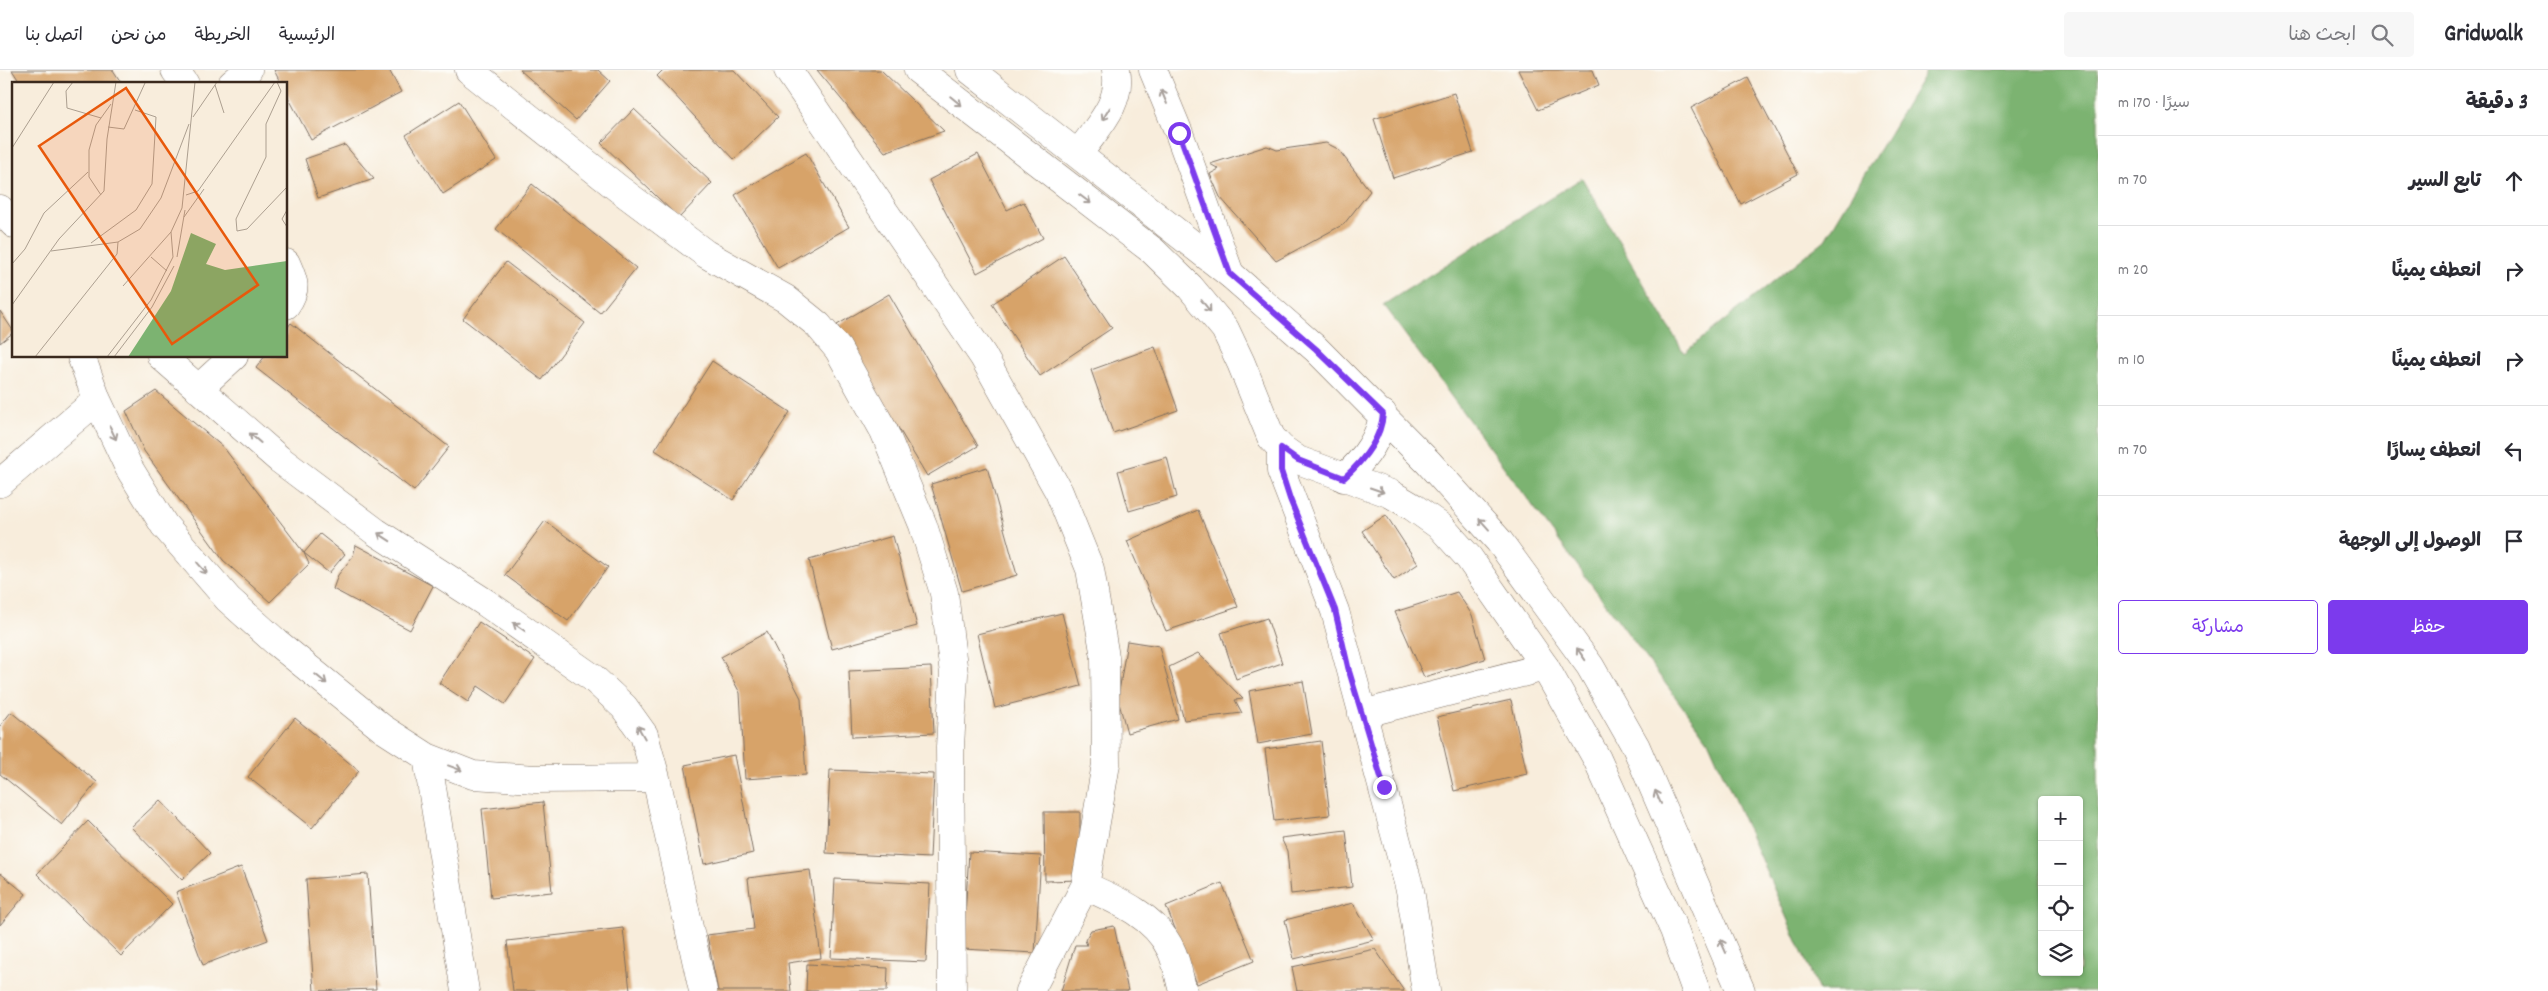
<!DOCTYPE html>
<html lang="ar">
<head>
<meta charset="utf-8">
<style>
  :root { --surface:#fff; --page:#f7f7f7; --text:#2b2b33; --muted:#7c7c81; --line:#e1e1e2; --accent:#7c3aed }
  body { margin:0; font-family:Dekko,"Playpen Sans Arabic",sans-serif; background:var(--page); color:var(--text); direction:rtl }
  .controls { position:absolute; right:15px; bottom:15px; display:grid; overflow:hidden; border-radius:5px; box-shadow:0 1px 4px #0004 }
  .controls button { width:45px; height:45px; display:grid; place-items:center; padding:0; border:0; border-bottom:1px solid var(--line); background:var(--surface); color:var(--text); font:25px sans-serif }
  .stop { position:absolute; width:15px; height:15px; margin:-11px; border:4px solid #7c3aed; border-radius:50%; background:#fff }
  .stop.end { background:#7c3aed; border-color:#fff; box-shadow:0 1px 5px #0008 }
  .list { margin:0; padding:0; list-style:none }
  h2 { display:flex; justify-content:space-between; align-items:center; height:65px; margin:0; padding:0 20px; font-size:21px }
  h2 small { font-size:16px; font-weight:400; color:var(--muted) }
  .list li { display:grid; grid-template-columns:32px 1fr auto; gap:15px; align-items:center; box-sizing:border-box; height:90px; padding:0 20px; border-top:1px solid var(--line) }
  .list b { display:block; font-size:19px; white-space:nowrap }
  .list em { font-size:16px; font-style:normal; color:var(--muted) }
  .actions { display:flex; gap:10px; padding:15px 20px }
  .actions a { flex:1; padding:11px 0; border:1px solid var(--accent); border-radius:5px; text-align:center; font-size:18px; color:var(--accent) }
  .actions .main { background:var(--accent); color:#fff }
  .icon { flex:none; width:28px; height:28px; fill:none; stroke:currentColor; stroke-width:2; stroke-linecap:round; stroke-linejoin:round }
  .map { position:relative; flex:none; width:2098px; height:921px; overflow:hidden; direction:ltr }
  header { display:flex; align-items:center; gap:30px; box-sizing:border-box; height:70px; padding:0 25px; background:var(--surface); border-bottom:1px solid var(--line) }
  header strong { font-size:24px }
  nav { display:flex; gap:28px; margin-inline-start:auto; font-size:18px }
  .search { width:350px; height:45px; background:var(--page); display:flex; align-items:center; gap:12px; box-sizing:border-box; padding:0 18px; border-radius:5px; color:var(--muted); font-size:19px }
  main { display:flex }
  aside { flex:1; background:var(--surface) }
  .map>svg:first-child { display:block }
</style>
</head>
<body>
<header>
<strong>Gridwalk</strong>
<div class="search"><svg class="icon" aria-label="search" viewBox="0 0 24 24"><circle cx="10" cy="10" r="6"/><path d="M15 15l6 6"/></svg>ابحث هنا</div>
<nav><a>الرئيسية</a><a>الخريطة</a><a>من نحن</a><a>اتصل بنا</a></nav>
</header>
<main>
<aside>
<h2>3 دقيقة<small>سيرًا · 170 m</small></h2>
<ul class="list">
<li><svg class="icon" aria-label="ahead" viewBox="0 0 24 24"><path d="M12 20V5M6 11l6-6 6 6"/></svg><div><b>تابع السير</b></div><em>70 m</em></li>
<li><svg class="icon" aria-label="right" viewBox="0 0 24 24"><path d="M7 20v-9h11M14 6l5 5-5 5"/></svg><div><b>انعطف يمينًا</b></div><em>20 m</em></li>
<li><svg class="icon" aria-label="right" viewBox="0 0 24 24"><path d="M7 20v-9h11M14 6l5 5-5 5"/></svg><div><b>انعطف يمينًا</b></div><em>10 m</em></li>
<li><svg class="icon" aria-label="left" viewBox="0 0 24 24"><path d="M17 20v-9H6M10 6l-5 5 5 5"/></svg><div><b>انعطف يسارًا</b></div><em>70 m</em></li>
<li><svg class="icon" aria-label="arrive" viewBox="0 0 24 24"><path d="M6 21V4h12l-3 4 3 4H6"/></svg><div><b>الوصول إلى الوجهة</b></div></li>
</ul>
<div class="actions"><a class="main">حفظ</a><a>مشاركة</a></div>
</aside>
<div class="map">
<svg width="2098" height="921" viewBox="0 0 2098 921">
  <rect width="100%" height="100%" fill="#fdfcf7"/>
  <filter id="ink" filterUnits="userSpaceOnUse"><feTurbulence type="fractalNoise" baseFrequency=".02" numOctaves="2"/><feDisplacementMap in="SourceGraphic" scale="10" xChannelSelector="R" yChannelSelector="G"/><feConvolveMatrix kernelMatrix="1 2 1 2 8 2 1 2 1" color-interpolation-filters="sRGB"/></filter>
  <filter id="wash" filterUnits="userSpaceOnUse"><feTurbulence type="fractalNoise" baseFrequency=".0096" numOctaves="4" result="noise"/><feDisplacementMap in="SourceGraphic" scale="20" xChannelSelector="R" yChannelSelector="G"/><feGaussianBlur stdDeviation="1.12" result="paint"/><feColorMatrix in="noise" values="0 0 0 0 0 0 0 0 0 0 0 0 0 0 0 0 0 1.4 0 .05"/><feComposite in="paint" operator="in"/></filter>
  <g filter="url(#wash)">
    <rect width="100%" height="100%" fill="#f8eddc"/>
    <path fill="#7cb371" stroke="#5c6e48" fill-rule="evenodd" d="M1927 0H2098V921H1819L1709 672 1383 235 1582 108 1684 283 1825 170ZM2042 730H2079V902H2042Z"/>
    <g id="blocks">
      <path fill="#d7a369" d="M12 0H113L122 14H21Z
        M274 0H389L401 22 311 70 286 23V14H281Z
        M520 0H598L610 11 576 50Z
        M663 0H734L778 47 734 89 657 6Z
        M817 0H881L944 61 885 82Z
        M1518 0H1593L1599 15 1538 40Z
        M1748 8 1798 104 1741 134 1691 38Z
        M1454 23 1473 82 1393 108 1374 49Z
        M459 31 496 90 443 124 406 65Z
        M634 39 712 113 679 148 601 73Z
        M1326 73 1338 79 1370 121 1344 154 1276 191 1220 127 1210 104 1219 99 1210 94 1267 76 1277 80Z
        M345 75 374 109 318 128 305 89Z
        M806 83 849 157 778 198 735 125Z
        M978 84 1007 140 1024 132 1043 168 977 203 929 110Z
        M532 114 636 198 600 243 496 159Z
        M1064 186 1112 258 1040 306 992 234Z
        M506 192 585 253 542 310 463 249Z
        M889 224 978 376 927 406 837 255Z
        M0 241 14 262 0 273Z
        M291 253 449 377 414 421 256 298 265 286H286V259Z
        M1155 277 1178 340 1113 363 1091 300Z
        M712 291 790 342 733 430 655 380Z
        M156 321 224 378 304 483 309 494 270 532 223 490 144 381 126 341Z
        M1167 387 1177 427 1129 441 1118 401Z
        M987 397 1017 505 962 521 931 414Z
        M1198 440 1238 537 1166 561 1127 471Z
        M1386 445 1418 494 1394 510 1362 461Z
        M545 451 608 497 568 551 505 505Z
        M320 464 345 484 329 503 304 483Z
        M893 466 917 556 832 579 809 490Z
        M356 475 433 516 410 560 333 519 338 505 353 486Z
        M1457 522 1472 545 1485 589 1424 607 1395 542Z
        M1062 543 1081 616 995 638 977 564Z
        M1267 548 1282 593 1236 609 1221 563Z
        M479 552 535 589 505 634 478 616 468 632 439 613Z
        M767 562 801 628 806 705 745 709 740 623 721 587Z
        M1127 571 1159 576 1178 649 1127 663 1118 629Z
        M1198 583 1243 629 1235 630 1242 643 1184 650 1169 597Z
        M931 597 934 663 852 667 849 601Z
        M1303 611 1312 664 1258 674 1249 621Z
        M1511 630 1527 704 1454 721 1437 647Z
        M11 642 97 712 62 755 0 704V656Z
        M295 648 359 701 312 758 248 707Z
        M1321 671 1330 745 1274 751 1265 679Z
        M734 685 753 783 704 794 685 695Z
        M830 700 934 704 930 788 826 783Z
        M160 730 210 783 182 810 131 757Z
        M543 732 552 822 491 828 482 739Z
        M1044 742H1080V810L1045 811Z
        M88 751 172 834 121 886 37 804Z
        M1346 760 1352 817 1291 824 1287 781 1281 768Z
        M969 782 1041 786 1035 883 963 879Z
        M241 797 268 870 203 895 176 822Z
        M810 800 821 888 788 893 791 921H718L707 865 754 859 748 808Z
        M0 803 26 824 0 855Z
        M368 804 376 919 314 921 306 809Z
        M835 809 930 814 926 892 831 888Z
        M1222 813 1254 891 1197 914 1166 836Z
        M1353 833 1374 870 1294 889 1285 850Z
        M1114 856 1128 921H1061L1075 875H1087L1085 870 1091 860Z
        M623 858 630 921H513L507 871Z
        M1375 879 1404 921H1297L1292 897Z
        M807 894 888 898 887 921H806Z"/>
    </g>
  </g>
  <g filter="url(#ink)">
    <use href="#blocks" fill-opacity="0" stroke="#7d6e60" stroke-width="1"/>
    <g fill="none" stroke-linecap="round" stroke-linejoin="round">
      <g stroke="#7d6e60" stroke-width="29">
        <path id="minor" d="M175 0 185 14
          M469 0 619 119 706 184 786 229 818 255 838 279 884 361 923 455 944 523 954 604 950 677 952 921
          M788 0 983 286 1059 422 1090 499 1105 587 1106 694 1085 816 1030 921
          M1153 0 1179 63 1230 204
          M232 14 248 0
          M1079 83C1097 57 1123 33 1116 0
          M0 139 14 154
          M286 193C294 211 298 218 286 235
          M81 286 97 330 129 398 164 455 228 529 276 572 382 658 427 687 473 705 535 709 656 708
          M161 286 279 389 376 462 486 533 593 608 624 637 644 665 656 708 703 921
          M198 319 234 286
          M1281 378V401L1335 541 1410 820 1426 921
          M0 413 97 330
          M1362 644 1545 597
          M427 687 465 921
          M1085 816C1117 830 1155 846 1171 880 1177 892 1179 908 1183 921"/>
      </g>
      <g stroke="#7d6e60" stroke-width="29">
        <path id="major" d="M918 0 1153 181 1190 217 1225 259 1241 293 1271 367 1281 378 1298 390 1391 424 1413 437 1441 457 1469 488 1545 597 1597 689 1674 860 1696 921
          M970 0 1230 204 1316 279 1428 392 1499 471 1590 596 1636 677 1741 921
          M1344 408C1363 391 1380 370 1383 344"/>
      </g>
      <use href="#minor" stroke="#fff" stroke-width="28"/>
      <use href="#major" stroke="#fff" stroke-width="28"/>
    </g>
    <defs><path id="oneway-shaft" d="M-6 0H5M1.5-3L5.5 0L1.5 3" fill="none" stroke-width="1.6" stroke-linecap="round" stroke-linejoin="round" transform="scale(1.25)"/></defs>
    <g stroke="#a79f9a">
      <use href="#oneway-shaft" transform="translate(1164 27) rotate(-113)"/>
      <use href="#oneway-shaft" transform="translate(956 31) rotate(39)"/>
      <use href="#oneway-shaft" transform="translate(1106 44) rotate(122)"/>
      <use href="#oneway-shaft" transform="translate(1085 129) rotate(37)"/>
      <use href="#oneway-shaft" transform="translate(1206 236) rotate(51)"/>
      <use href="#oneway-shaft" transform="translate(113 363) rotate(65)"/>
      <use href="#oneway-shaft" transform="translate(255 368) rotate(-139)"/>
      <use href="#oneway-shaft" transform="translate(1377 420) rotate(19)"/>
      <use href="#oneway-shaft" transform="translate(1484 454) rotate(-132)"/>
      <use href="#oneway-shaft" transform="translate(384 467) rotate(-147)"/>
      <use href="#oneway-shaft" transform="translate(202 498) rotate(49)"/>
      <use href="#oneway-shaft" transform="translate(519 557) rotate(-145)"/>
      <use href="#oneway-shaft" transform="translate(1581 584) rotate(-125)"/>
      <use href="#oneway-shaft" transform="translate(321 609) rotate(39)"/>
      <use href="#oneway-shaft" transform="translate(641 662) rotate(-120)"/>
      <use href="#oneway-shaft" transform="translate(455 698) rotate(20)"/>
      <use href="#oneway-shaft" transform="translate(1658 727) rotate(-114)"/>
      <use href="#oneway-shaft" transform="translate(1723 876) rotate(-114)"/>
    </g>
  </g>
  <g fill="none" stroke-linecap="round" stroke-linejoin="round" filter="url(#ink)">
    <path stroke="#7c3aed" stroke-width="6" d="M1179 63 1230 204 1316 279 1383 344C1381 370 1363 391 1344 408L1298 390 1281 378V401L1290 429 1335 540 1349 601 1384 717"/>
  </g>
  <g transform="translate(12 12)">
    <rect width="275" height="275" fill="#f8eddc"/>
    <path d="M179 151 204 162 194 182 213 188 275 179V275H116L159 209Z" fill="#7cb371"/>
    <path fill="none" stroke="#ac9f90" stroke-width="1" d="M61 0 54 9 55 26 89 36M265 0 269 9 254 42V75L224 137 225 149 235 147 275 105M203 3 212 31M181 35 205 0M96 45 112 47 133 1M0 66 42 0M89 113 77 95V68L84 43 99 22M174 113 186 109 263 0M275 128 270 137 275 145M172 135 192 107M79 161 124 128 140 102 144 35 123 28M39 169 106 160 128 147 149 116 177 42M139 175 155 189M165 175 173 128M0 182 13 167 32 131 76 90M111 204 159 150M0 223 47 157 92 109 95 57 104 0M23 275 105 172 106 160M95 275 139 218 161 175 159 150 170 126 183 0M102 275 140 225 162 184"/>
    <path fill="#e8590c" fill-opacity="0.15" stroke="#e8590c" stroke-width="2.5" d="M114 6 246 203 160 262 27 64Z"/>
    <rect width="275" height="275" fill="none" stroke="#3b2a1e" stroke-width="2.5"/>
  </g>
</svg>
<div class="controls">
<button>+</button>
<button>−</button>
<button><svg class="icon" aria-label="locate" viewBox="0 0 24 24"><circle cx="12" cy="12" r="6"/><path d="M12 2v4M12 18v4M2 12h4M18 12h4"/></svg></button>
<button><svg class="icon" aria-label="layers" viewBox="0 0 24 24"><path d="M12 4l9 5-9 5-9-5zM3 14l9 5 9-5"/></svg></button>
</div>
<div class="stop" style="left:1179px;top:63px"></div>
<div class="stop end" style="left:1384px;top:717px"></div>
</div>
</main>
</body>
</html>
